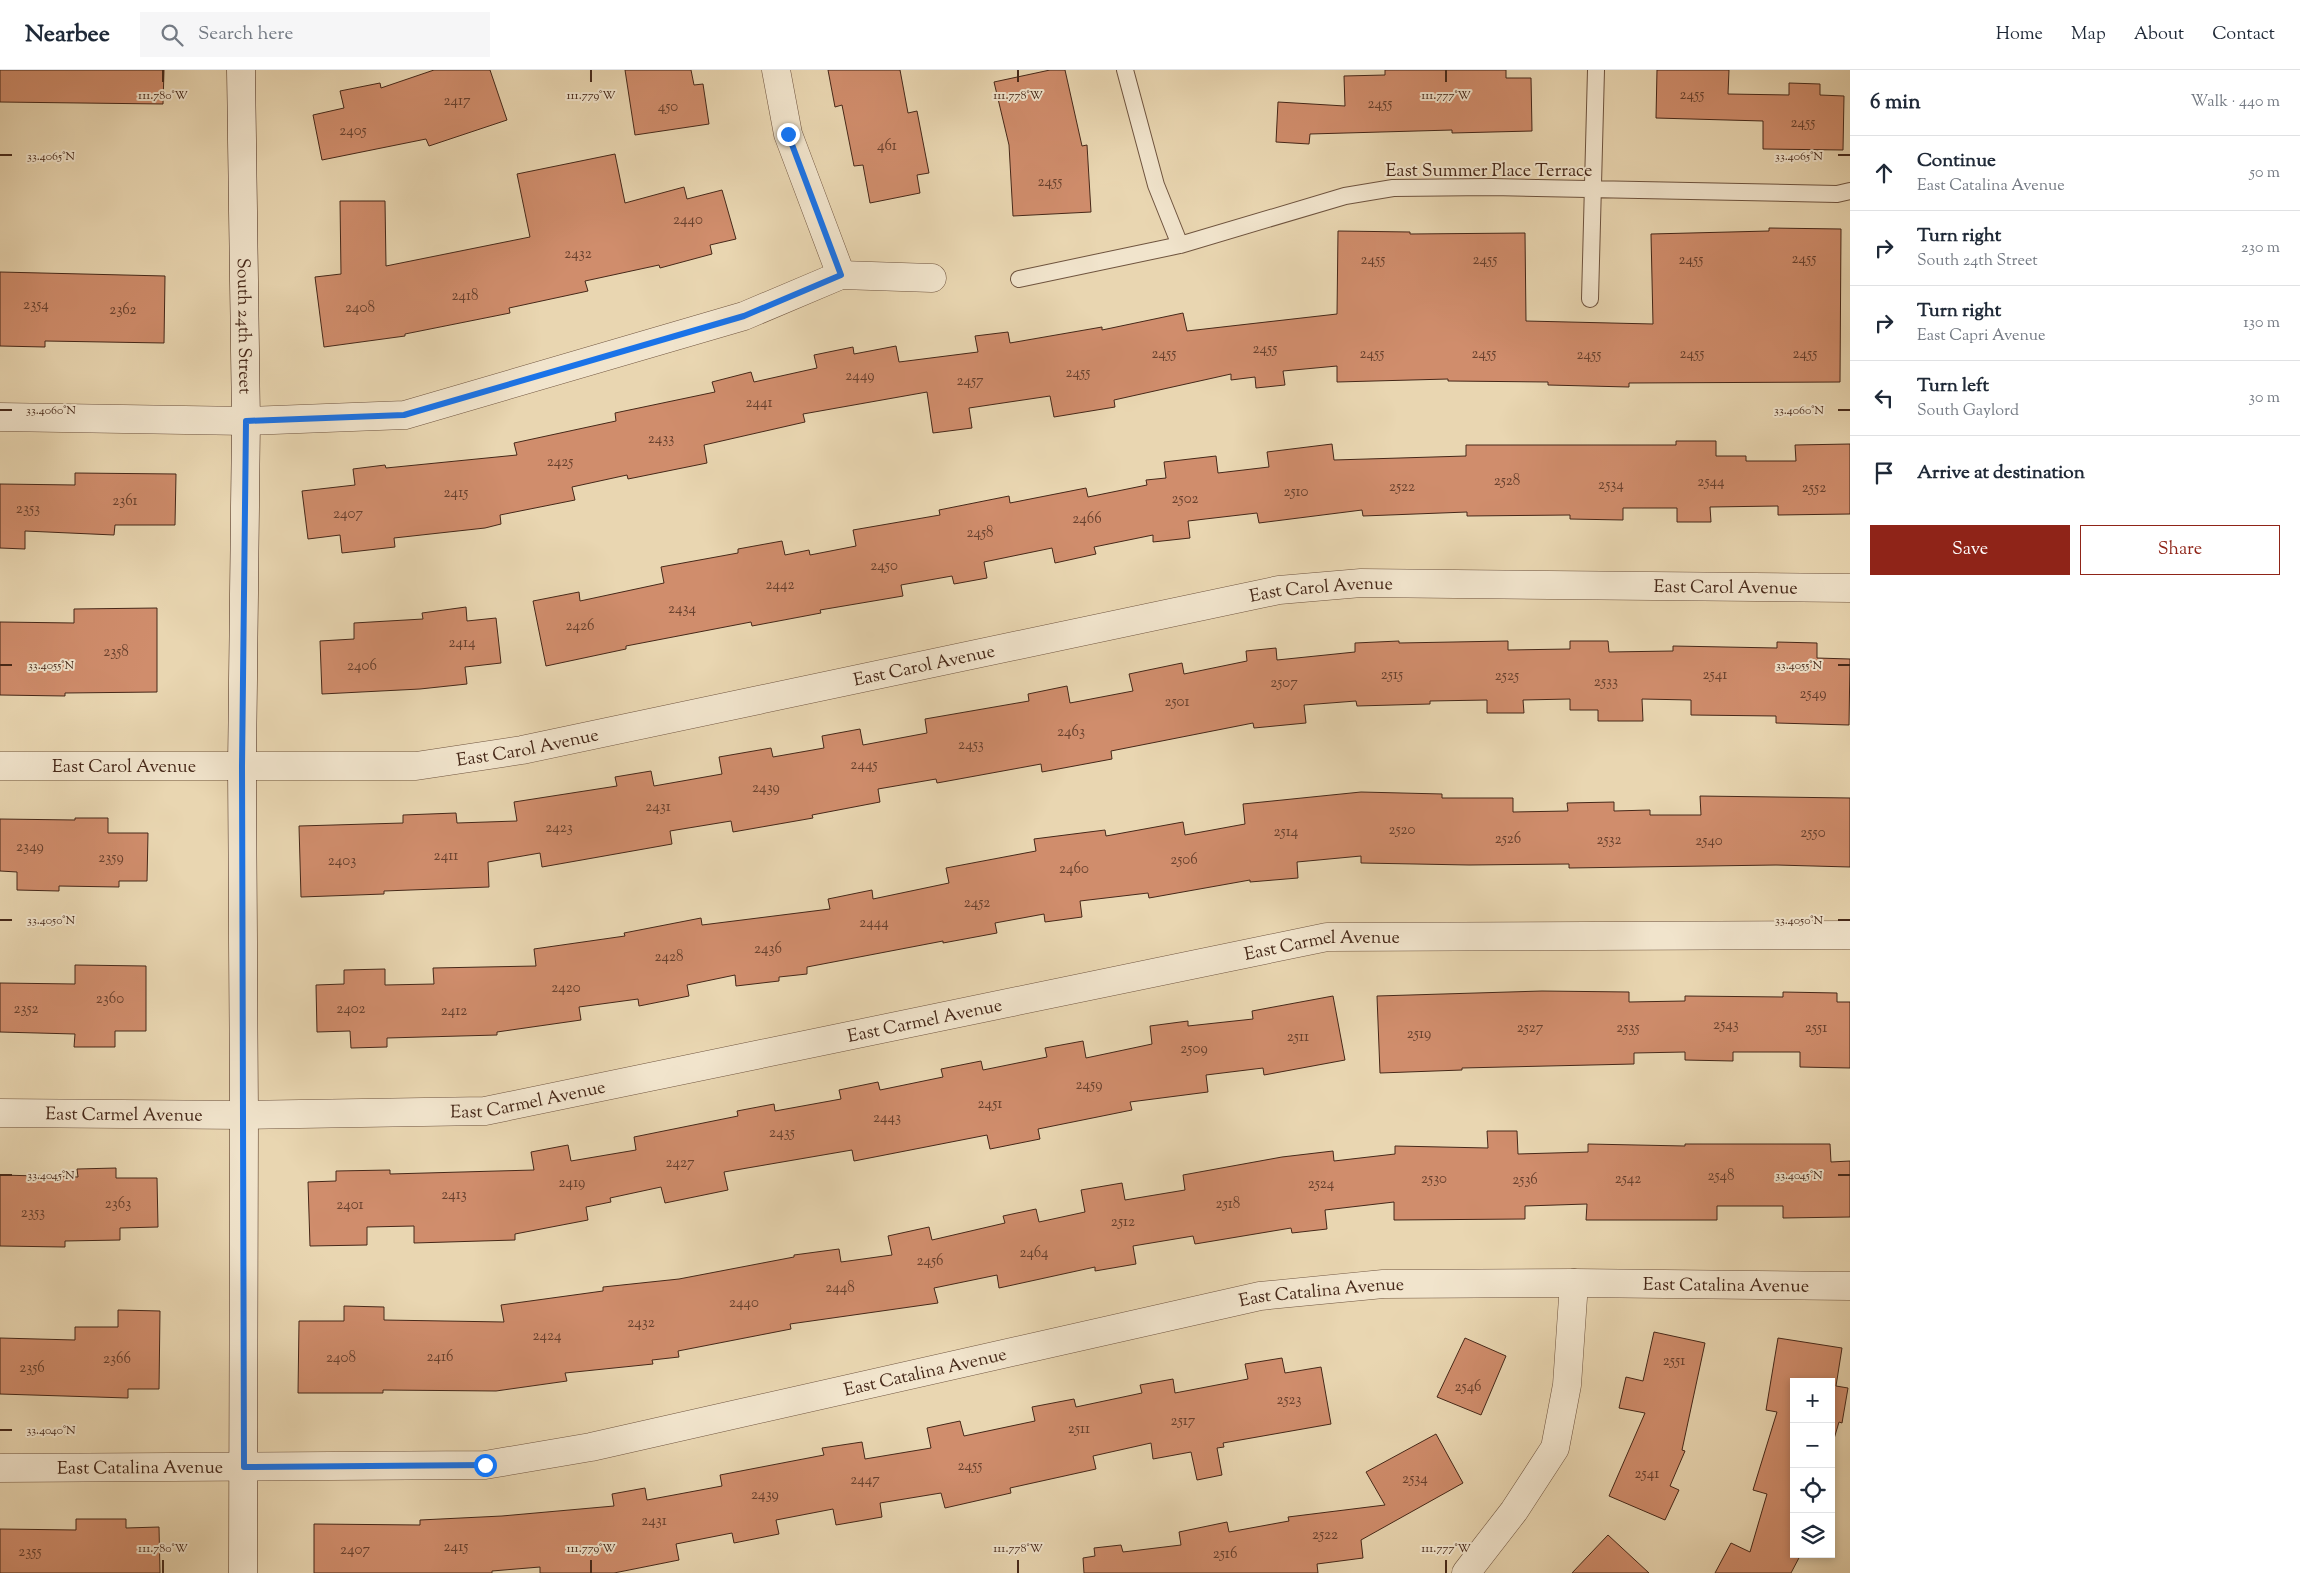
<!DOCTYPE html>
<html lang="en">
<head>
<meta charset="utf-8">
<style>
  :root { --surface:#fff; --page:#f6f6f7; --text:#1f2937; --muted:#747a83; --line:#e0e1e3; --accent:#8f2418 }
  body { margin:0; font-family:"Sorts Mill Goudy",serif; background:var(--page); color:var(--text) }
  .controls { position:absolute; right:15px; bottom:15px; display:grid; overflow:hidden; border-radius:0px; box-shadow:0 2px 8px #0003 }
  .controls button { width:45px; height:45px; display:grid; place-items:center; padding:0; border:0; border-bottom:1px solid var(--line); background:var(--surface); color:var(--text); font:25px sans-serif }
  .stop { position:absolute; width:15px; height:15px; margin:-11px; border:4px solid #1a73e8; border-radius:50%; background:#fff }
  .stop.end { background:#1a73e8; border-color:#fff; box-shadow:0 1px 5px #0008 }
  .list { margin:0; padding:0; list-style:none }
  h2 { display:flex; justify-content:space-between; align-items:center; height:65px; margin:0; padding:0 20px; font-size:21px }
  h2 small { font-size:16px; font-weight:400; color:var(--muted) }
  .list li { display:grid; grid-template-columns:32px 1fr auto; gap:15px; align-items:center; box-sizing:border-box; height:75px; padding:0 20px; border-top:1px solid var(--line) }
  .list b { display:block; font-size:19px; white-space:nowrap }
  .list p { margin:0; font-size:16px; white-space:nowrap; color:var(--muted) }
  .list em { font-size:16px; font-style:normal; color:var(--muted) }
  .actions { display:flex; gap:10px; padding:15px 20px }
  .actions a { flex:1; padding:11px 0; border:1px solid var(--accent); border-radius:0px; text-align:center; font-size:18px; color:var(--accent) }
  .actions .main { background:var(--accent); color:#fff }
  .icon { flex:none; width:28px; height:28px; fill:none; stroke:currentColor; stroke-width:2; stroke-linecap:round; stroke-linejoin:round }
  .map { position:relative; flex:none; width:1850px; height:1503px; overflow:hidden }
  header { display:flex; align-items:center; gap:30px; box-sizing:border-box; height:70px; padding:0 25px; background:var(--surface); border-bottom:1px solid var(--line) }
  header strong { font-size:24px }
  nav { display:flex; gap:28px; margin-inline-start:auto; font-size:18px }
  .search { width:350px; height:45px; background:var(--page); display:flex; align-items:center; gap:12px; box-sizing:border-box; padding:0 18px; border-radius:0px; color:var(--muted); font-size:19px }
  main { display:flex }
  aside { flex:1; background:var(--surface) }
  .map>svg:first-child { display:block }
</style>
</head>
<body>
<header>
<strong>Nearbee</strong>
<div class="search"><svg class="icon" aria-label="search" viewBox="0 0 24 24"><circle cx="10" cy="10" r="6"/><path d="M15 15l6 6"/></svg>Search here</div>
<nav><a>Home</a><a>Map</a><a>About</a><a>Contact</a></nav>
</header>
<main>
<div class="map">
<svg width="1850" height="1503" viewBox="0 0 1850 1503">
  <rect width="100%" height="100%" fill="#e9d6b1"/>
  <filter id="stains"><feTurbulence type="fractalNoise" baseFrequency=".004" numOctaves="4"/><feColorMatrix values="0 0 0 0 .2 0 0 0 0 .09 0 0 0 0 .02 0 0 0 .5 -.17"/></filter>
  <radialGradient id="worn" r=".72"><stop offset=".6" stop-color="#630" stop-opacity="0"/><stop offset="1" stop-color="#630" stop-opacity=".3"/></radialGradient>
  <path fill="#d08d6c" stroke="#462819" d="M0 0H164L163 34 0 32Z
    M434 0H490L507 50 429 76 426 69 322 90 313 45 344 38 340 21 380 13 381 18Z
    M625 0H691L694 15 703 14 709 54 635 65Z
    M828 0H900L908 43 917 41 929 103 917 105 920 123 870 133 863 95 854 96 842 35 835 37Z
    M1050 0H1065L1082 76 1087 75 1091 142 1013 146 1009 75 994 12Z
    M1385 0H1506V8H1531L1532 61 1452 63V60L1310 64 1309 74 1276 72 1278 32 1345 36 1344 6 1385 5Z
    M1657 0H1729L1728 24 1789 25V13L1820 14V25L1844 26 1843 80 1763 79V51L1656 48Z
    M615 84 625 133 684 117 687 129 722 120 736 169 710 175 712 184 660 198 659 195 585 211 588 221 509 238 510 243 405 264V266L324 277 315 207 341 204 340 131H385L386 196 530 167 517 104Z
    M1769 158 1841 159 1840 312 1629 313V317L1548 315V312L1448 311V309L1337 312V296L1283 301 1285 315 1256 318 1255 307 1231 310V304L1114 330 1115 337 1054 347 1050 326 969 338 972 358 933 363 927 322 803 344 805 352 704 375 707 393 628 409 627 405 572 417 575 430 500 445 501 454 485 458 394 468 395 477 342 483 340 465 308 469 302 421 355 415 353 399 385 395 386 398 517 385 514 373 616 351 615 343 715 322 712 312 751 302 754 312 817 298 814 285 853 277 854 284 896 276 899 292 978 282 975 266 1008 262 1010 273 1102 257V260L1183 243 1187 261 1337 244 1338 161 1410 162V164L1525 163 1526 251 1653 254 1651 164 1769 161Z
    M0 202 165 206 164 273 45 271V277L0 276Z
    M1676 371H1716V386H1746V391H1796L1795 375 1850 374V444L1778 445V436L1710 437 1711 452H1677V438H1623V450L1570 449V445L1467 446V442L1363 446 1362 440 1259 453 1257 443 1188 451 1190 468 1153 472V465L1094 477 1096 484 1055 493 1052 478 984 492 987 508 954 514 952 506 901 515 903 526 820 540 821 543 752 556 751 552 626 576V579L546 596 533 531 579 522 580 531 664 513 661 497 738 483V479L782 471 785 485 809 480 810 485 856 476 853 460 940 445 939 440 1009 426 1010 433 1086 418 1088 427 1147 415 1146 410 1166 408 1164 392 1216 386 1218 403 1269 397 1267 382 1332 374 1334 390 1466 386V375H1676Z
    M75 403 176 404 175 455H115L114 465 25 461V479L0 478V414L75 415Z
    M466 537 467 551 496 548 501 593 465 597 467 614 420 619 322 624 320 571 354 569V553L423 549 422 543Z
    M157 538V622L65 623V626L0 625V552L74 553V539Z
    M1399 571V573L1508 571V580L1570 579V571H1608L1609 582 1673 581V576L1777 578V572L1817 573V588L1850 589 1849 655 1776 653V646L1691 645V630L1642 629 1643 651H1598V640H1570V629L1523 630 1524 643H1487V630L1430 631V634L1357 636 1356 631 1304 635 1306 653 1254 658 1253 653 1111 681 1112 689 1042 702 1041 694 937 713 936 709 878 719 880 732 812 745 813 748 733 762 731 751 670 761 672 774 542 797 540 783 488 792 489 817 384 821V824L301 827 299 756 403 753V745L456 743 457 753 517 751 514 732 617 716 615 707 651 701 654 716 722 704 719 687 771 678 773 687 824 678 822 666 860 659 863 675 927 663 925 649 1029 631 1028 624 1067 616 1070 633 1133 621 1129 604 1182 593 1184 604 1247 591 1246 581 1276 578 1277 590 1355 582V573Z
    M1361 722 1442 724V728H1513V742L1568 741 1567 733 1614 732V741L1650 740V745H1701L1700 726 1850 728V797L1776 795 1569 798V794L1469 795 1361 793V786L1297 792 1298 808 1250 812V810L1149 828 1148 823 1080 831 1082 847 1045 852 1044 844 995 853 997 863 943 873V871L807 897V904L779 907V911L736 916 735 905 687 915 689 926 639 936 638 929 579 937 581 950 497 962V965L387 968V977L351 978 350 961 317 962 316 915 344 914V900L385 899V915L434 914 433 898 536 896 534 879 625 866 624 863 701 848 702 855 830 839 828 829 872 820 873 829 949 813 946 798 1036 781 1034 769 1105 760 1106 766 1183 752 1185 765 1245 754 1243 734Z
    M75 748H108V763H148L147 811H119V817L59 816V821L17 820V802L0 801V749L75 750Z
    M75 895 146 896V961H115V977H74L75 964 0 962V913L75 914Z
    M1542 921 1629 922V932L1685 931V926L1783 927V922L1837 923V932H1850V998L1800 997V982H1733V991L1685 990V982L1634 983V994L1462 998V1000L1380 1003 1377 926Z
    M1333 926 1345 990 1264 1005 1263 998 1206 1005 1208 1022 1130 1032 1132 1040 1038 1059 1040 1069 990 1079 987 1065 854 1091 852 1080 724 1102 728 1120 665 1133 661 1117 610 1128 611 1132 586 1137 588 1150 515 1164V1170L414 1173V1156L367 1157V1175L310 1176 308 1112 336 1111V1101L390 1100V1104L534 1100 531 1082 568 1075 571 1091 636 1080 634 1067 738 1046 737 1041 774 1034 775 1041 841 1029 839 1020 878 1012 880 1020 943 1007 941 999 981 991 983 1000 1047 987 1045 978 1083 971 1086 988 1152 974 1150 956 1188 951V956L1253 949 1252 941Z
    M1487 1061H1517L1518 1084 1588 1082V1074L1685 1076V1074H1830L1831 1092 1850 1091V1147L1783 1148V1136H1717V1150H1586L1587 1134 1525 1136V1149L1394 1150V1132L1325 1140 1327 1159 1292 1163 1291 1158 1195 1174 1193 1166 1133 1176 1136 1194 1095 1201V1197L999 1218 997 1205 934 1218 938 1233 790 1254 791 1259 678 1281 679 1287 652 1290 653 1294 565 1303 567 1311 496 1321 383 1320V1323H298L299 1251H344V1236L384 1237V1250L504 1252 501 1235 603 1221V1217L679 1209 794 1187V1185L839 1179 841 1192 892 1185 888 1166 929 1157 932 1170 1005 1153 1003 1146 1036 1139 1039 1152 1085 1142 1081 1120 1122 1113 1125 1130 1185 1120 1183 1105 1282 1087 1333 1081 1334 1091 1395 1084V1076L1488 1078Z
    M116 1098V1108H157L158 1157 120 1158V1170L65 1171V1177L0 1176V1105L78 1107 77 1099Z
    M118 1240 160 1241 159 1319H128V1328L0 1324V1268L75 1270V1257H118Z
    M1654 1262 1705 1273 1682 1380 1685 1381 1670 1416 1679 1420 1665 1450 1609 1426 1645 1343 1619 1338 1626 1307 1643 1311Z
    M1465 1268 1506 1286 1481 1345 1437 1327Z
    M1778 1268 1842 1278 1836 1316 1848 1318 1842 1353 1839 1352 1831 1379V1312H1794V1484H1801L1791 1503H1715L1731 1473 1750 1482 1767 1424 1753 1420 1777 1342 1766 1340Z
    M1282 1288 1285 1303 1321 1297 1331 1354 1223 1373 1224 1377 1217 1378 1222 1405 1197 1410 1191 1382 1153 1389 1151 1373 1093 1386 1096 1399 1010 1418 1011 1423 945 1438 941 1423 880 1433 882 1447 836 1455 833 1439 776 1450 779 1464 734 1473 732 1463 676 1474 679 1490 614 1503H540V1497L492 1501V1503H314V1454L420 1455V1450L502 1446 614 1436 612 1424 645 1418 647 1430 722 1416 720 1405 824 1385 822 1378 862 1372 865 1389 931 1378 927 1358 960 1351 964 1366 1035 1351 1032 1337 1074 1329 1076 1337 1142 1323 1140 1315 1173 1309 1175 1323 1248 1309 1245 1294Z
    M1436 1364 1463 1413 1361 1470 1363 1488 1317 1494 1318 1503H1084L1083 1488 1095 1486 1094 1478 1121 1475 1123 1482 1181 1475 1179 1462 1227 1452 1229 1462 1289 1451 1288 1447 1385 1435 1366 1402Z
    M76 1449H126V1458L159 1457 160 1503H0V1459L76 1460Z
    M1608 1465 1649 1503H1572Z"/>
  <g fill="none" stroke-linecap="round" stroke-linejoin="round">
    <g stroke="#6f543f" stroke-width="18">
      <path id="lane" d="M1125 0 1156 115 1180 175
        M1019 209 1180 175 1345 126 1393 118 1492 117 1837 124 1850 121
        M1590 229 1596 0"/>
    </g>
    <g stroke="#6f543f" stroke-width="29">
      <g id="street">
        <path d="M776 0 788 64 841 205"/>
        <path d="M0 347 246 351 405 345 744 246 841 205 932 208"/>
        <path id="s1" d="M0 696H416L522 680 1279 520 1361 513 1850 518"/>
        <path id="s2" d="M0 1043 244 1045 485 1041 1327 867 1850 865"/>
        <path id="s3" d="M0 1398 485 1395 591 1377 1260 1226 1383 1214 1574 1213 1850 1216"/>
        <path d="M1466 1503 1514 1441 1555 1378 1567 1315 1574 1213"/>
      </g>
    </g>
    <g stroke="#462819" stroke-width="29">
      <g id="secondary">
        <path id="s4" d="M241 0 246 351 242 696 244 1045 243 1503"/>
      </g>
    </g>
    <use href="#lane" stroke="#f1e4cc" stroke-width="16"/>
    <use href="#street" stroke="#f1e4cc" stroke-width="28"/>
    <use href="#secondary" stroke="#f1e4cc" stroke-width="28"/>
  </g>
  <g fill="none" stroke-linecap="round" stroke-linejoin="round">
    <path stroke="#1a73e8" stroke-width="6" d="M485 1395 244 1397 242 696 246 351 404 345 744 246 841 205 788 64"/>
  </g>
  <path fill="none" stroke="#462819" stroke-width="2" d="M163 0V12M591 0V12M1018 0V12M1446 0V12M0 85H12M1838 85H1850M0 340H12M1838 340H1850M0 595H12M1838 595H1850M0 850H12M1838 850H1850M0 1105H12M1838 1105H1850M0 1360H12M163 1490V1503M591 1490V1503M1018 1490V1503M1446 1490V1503"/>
  <g text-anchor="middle" stroke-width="4" stroke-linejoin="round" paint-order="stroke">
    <g font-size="15" fill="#68412e">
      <text x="1692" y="29">2455</text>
      <text x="457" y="35">2417</text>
      <text x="1380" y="38">2455</text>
      <text x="668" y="41">450</text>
      <text x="1803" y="57">2455</text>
      <text x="353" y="65">2405</text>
      <text x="887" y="80">461</text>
      <text x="1050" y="116">2455</text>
      <text x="688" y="154">2440</text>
      <text x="578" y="188">2432</text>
      <text x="1804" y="193">2455</text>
      <text x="1373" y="194">2455</text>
      <text x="1485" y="194">2455</text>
      <text x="1691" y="194">2455</text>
      <text x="465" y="230">2418</text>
      <text x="36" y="239">2354</text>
      <text x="360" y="242">2408</text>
      <text x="123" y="244">2362</text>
      <text x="1265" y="283">2455</text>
      <text x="1164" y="288">2455</text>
      <text x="1372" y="288">2455</text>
      <text x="1484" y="288">2455</text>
      <text x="1692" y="288">2455</text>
      <text x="1805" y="288">2455</text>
      <text x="1589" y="289">2455</text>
      <text x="1078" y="307">2455</text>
      <text x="860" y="310">2449</text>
      <text x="970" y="315">2457</text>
      <text x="759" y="337">2441</text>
      <text x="661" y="373">2433</text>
      <text x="560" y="396">2425</text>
      <text x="1507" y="415">2528</text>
      <text x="1711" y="416">2544</text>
      <text x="1611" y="419">2534</text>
      <text x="1402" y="421">2522</text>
      <text x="1814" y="422">2552</text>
      <text x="1296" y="426">2510</text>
      <text x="456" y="427">2415</text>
      <text x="1185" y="433">2502</text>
      <text x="125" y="435">2361</text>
      <text x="28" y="443">2353</text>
      <text x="348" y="448">2407</text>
      <text x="1087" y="453">2466</text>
      <text x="980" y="467">2458</text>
      <text x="884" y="500">2450</text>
      <text x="780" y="519">2442</text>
      <text x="682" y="543">2434</text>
      <text x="580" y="560">2426</text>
      <text x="462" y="577">2414</text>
      <text x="116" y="586">2358</text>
      <text x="362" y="600">2406</text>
      <text x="1392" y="609">2515</text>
      <text x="1715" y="609">2541</text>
      <text x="1507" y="610">2525</text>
      <text x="1606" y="616">2533</text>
      <text x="1284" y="617">2507</text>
      <text x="1813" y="628">2549</text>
      <text x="1177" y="636">2501</text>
      <text x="1071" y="666">2463</text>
      <text x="971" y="679">2453</text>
      <text x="864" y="699">2445</text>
      <text x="766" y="722">2439</text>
      <text x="658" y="741">2431</text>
      <text x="559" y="762">2423</text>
      <text x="1402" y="764">2520</text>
      <text x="1286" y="766">2514</text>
      <text x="1813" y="767">2550</text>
      <text x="1508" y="773">2526</text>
      <text x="1609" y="774">2532</text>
      <text x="1709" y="775">2540</text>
      <text x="30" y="781">2349</text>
      <text x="446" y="790">2411</text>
      <text x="111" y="792">2359</text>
      <text x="1184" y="794">2506</text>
      <text x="342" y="795">2403</text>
      <text x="1074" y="803">2460</text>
      <text x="977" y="837">2452</text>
      <text x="874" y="857">2444</text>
      <text x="768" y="883">2436</text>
      <text x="669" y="891">2428</text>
      <text x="566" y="922">2420</text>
      <text x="110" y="933">2360</text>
      <text x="26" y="943">2352</text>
      <text x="351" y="943">2402</text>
      <text x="454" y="945">2412</text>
      <text x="1726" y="959">2543</text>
      <text x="1530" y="962">2527</text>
      <text x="1628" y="962">2535</text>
      <text x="1816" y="962">2551</text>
      <text x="1419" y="968">2519</text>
      <text x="1298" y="971">2511</text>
      <text x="1194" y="983">2509</text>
      <text x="1089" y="1019">2459</text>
      <text x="990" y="1038">2451</text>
      <text x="887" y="1052">2443</text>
      <text x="782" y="1067">2435</text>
      <text x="680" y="1097">2427</text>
      <text x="1721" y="1110">2548</text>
      <text x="1434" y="1113">2530</text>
      <text x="1628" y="1113">2542</text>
      <text x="1525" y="1114">2536</text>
      <text x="572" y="1117">2419</text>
      <text x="1321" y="1118">2524</text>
      <text x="454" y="1129">2413</text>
      <text x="118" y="1138">2363</text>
      <text x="1228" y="1138">2518</text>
      <text x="350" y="1139">2401</text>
      <text x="33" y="1147">2353</text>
      <text x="1123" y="1156">2512</text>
      <text x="1034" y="1187">2464</text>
      <text x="930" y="1195">2456</text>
      <text x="840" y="1222">2448</text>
      <text x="744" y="1237">2440</text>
      <text x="641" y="1257">2432</text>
      <text x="547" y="1270">2424</text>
      <text x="440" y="1291">2416</text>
      <text x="341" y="1292">2408</text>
      <text x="117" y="1293">2366</text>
      <text x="1674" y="1295">2551</text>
      <text x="32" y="1302">2356</text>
      <text x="1468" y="1321">2546</text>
      <text x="1289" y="1334">2523</text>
      <text x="1183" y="1355">2517</text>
      <text x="1079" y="1363">2511</text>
      <text x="970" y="1400">2455</text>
      <text x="1647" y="1408">2541</text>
      <text x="1415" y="1413">2534</text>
      <text x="865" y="1414">2447</text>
      <text x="765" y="1429">2439</text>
      <text x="654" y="1455">2431</text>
      <text x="1325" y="1469">2522</text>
      <text x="456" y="1481">2415</text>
      <text x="355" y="1484">2407</text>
      <text x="30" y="1486">2355</text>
      <text x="1225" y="1488">2516</text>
    </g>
    <g font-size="18" fill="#462819" stroke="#f1e4cc">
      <text x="1489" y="106">East Summer Place Terrace</text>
      <text dy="6" stroke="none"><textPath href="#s4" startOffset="256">South 24th Street</textPath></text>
      <text dy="6" stroke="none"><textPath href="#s1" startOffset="1744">East Carol Avenue</textPath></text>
      <text dy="6" stroke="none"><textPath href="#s1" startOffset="1339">East Carol Avenue</textPath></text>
      <text dy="6" stroke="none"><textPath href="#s1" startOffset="934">East Carol Avenue</textPath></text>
      <text dy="6" stroke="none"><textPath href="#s1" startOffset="529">East Carol Avenue</textPath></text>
      <text dy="6" stroke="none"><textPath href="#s1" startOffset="124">East Carol Avenue</textPath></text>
      <text dy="6" stroke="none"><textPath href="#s2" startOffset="1339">East Carmel Avenue</textPath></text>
      <text dy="6" stroke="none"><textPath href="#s2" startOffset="934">East Carmel Avenue</textPath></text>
      <text dy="6" stroke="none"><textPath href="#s2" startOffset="529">East Carmel Avenue</textPath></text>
      <text dy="6" stroke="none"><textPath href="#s2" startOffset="124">East Carmel Avenue</textPath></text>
      <text dy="6" stroke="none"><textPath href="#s3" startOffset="1745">East Catalina Avenue</textPath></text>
      <text dy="6" stroke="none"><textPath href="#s3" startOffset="1340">East Catalina Avenue</textPath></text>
      <text dy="6" stroke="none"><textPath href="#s3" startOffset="935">East Catalina Avenue</textPath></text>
      <text dy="6" stroke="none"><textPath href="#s3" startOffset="140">East Catalina Avenue</textPath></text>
    </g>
  </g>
  <g font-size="12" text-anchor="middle" fill="#462819" stroke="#f1e4cc" stroke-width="4" stroke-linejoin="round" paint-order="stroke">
    <text x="163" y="29">111.780°W</text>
    <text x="591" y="29">111.779°W</text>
    <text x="1018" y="29">111.778°W</text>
    <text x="1446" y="29">111.777°W</text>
    <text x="51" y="90">33.4065°N</text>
    <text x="1799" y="90">33.4065°N</text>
    <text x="51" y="344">33.4060°N</text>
    <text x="1799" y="344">33.4060°N</text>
    <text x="51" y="599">33.4055°N</text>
    <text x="1799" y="599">33.4055°N</text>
    <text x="51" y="854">33.4050°N</text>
    <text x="1799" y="854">33.4050°N</text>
    <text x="51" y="1109">33.4045°N</text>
    <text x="1799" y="1109">33.4045°N</text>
    <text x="51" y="1364">33.4040°N</text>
    <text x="163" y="1482">111.780°W</text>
    <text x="591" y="1482">111.779°W</text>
    <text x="1018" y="1482">111.778°W</text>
    <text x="1446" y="1482">111.777°W</text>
  </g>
  <rect width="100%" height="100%" filter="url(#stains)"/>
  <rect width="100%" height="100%" fill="url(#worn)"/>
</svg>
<div class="controls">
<button>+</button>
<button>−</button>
<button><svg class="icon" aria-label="locate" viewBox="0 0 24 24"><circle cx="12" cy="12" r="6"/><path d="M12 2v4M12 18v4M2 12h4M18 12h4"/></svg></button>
<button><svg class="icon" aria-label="layers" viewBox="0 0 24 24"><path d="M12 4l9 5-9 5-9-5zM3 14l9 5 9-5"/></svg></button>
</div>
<div class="stop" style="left:485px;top:1395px"></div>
<div class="stop end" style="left:788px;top:64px"></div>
</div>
<aside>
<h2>6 min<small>Walk · 440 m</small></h2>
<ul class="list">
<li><svg class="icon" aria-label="ahead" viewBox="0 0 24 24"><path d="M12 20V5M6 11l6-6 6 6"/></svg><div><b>Continue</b><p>East Catalina Avenue</p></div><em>50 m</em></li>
<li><svg class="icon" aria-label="right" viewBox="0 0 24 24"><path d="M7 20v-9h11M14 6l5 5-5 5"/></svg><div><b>Turn right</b><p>South 24th Street</p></div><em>230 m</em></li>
<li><svg class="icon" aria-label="right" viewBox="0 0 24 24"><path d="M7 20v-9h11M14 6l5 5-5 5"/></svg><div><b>Turn right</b><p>East Capri Avenue</p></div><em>130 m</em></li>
<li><svg class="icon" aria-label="left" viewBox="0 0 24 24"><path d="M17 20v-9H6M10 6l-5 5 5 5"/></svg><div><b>Turn left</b><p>South Gaylord</p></div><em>30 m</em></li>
<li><svg class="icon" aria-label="arrive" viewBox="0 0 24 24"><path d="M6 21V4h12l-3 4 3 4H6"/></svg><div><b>Arrive at destination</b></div></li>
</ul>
<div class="actions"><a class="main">Save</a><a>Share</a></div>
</aside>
</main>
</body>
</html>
